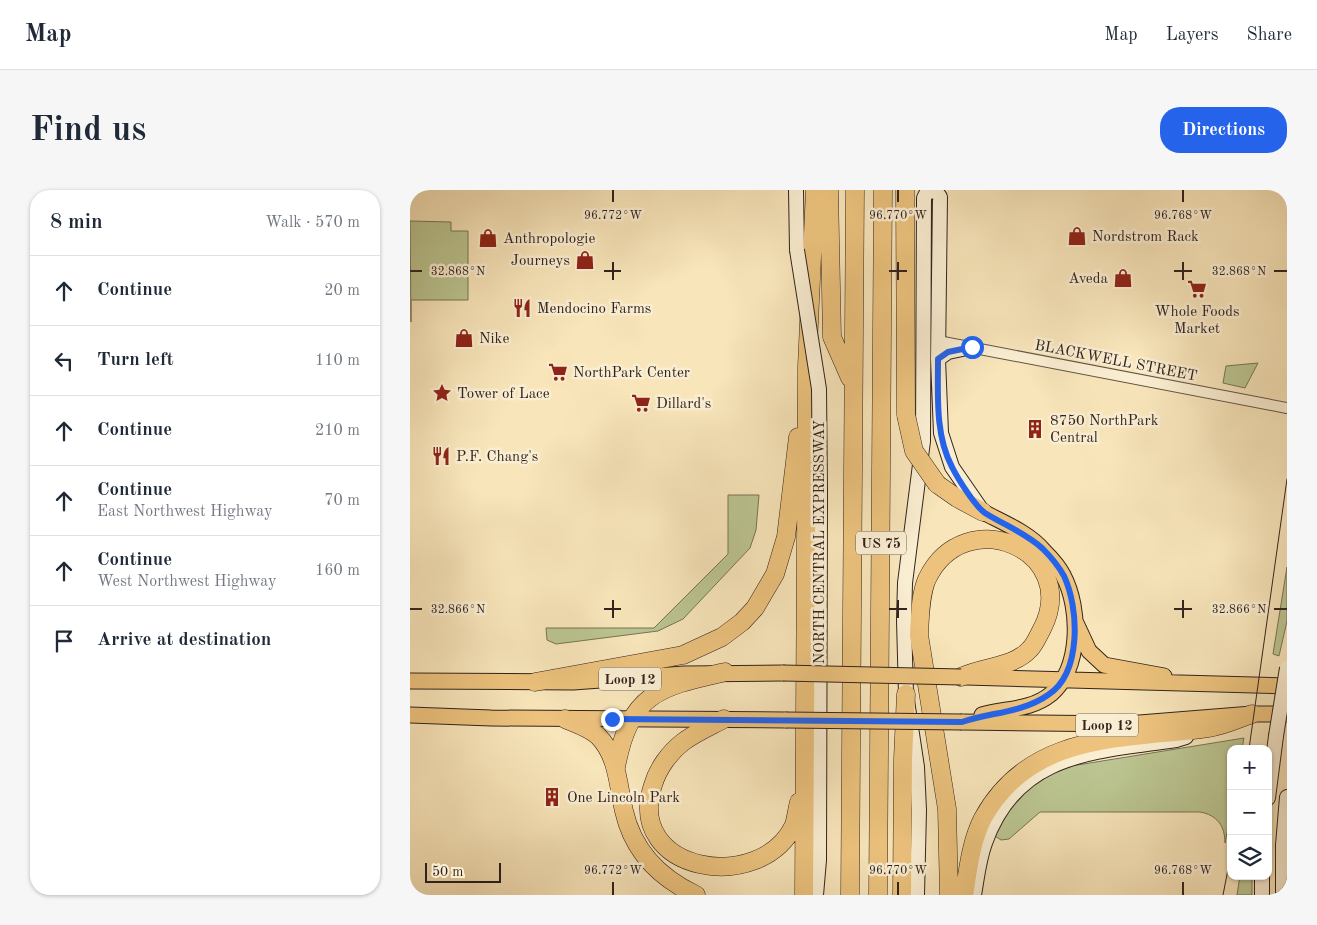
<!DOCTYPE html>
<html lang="en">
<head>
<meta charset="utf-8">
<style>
  :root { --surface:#fff; --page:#f6f6f7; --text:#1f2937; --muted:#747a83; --line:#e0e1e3; --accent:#2563eb }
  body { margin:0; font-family:"Old Standard TT",serif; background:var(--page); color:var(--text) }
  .controls { position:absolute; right:15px; bottom:15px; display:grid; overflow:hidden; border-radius:10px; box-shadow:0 1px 4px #0004 }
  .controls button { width:45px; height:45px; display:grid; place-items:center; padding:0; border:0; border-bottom:1px solid var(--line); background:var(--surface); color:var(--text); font:25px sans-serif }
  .scale { position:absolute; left:15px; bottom:12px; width:76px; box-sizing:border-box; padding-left:5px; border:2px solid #31221d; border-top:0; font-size:14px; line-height:18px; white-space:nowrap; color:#31221d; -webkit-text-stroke:4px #faeed2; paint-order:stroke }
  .stop { position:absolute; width:15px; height:15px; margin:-11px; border:4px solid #2563eb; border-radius:50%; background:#fff }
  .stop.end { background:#2563eb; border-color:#fff; box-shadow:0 1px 5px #0008 }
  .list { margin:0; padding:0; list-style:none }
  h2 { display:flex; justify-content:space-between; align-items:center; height:65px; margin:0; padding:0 20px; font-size:21px }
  h2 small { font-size:16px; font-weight:400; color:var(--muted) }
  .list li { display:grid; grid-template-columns:32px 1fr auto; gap:15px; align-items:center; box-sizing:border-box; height:70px; padding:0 20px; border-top:1px solid var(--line) }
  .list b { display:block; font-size:19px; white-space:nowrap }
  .list p { margin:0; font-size:16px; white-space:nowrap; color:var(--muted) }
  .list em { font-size:16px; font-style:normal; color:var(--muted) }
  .icon { flex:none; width:28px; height:28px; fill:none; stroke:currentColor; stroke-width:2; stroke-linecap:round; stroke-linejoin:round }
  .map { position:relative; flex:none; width:877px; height:705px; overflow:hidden; border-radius:20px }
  header { display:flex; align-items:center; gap:30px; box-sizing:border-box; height:70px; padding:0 25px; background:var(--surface); border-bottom:1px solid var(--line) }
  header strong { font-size:24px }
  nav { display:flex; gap:28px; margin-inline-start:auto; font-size:18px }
  .intro { display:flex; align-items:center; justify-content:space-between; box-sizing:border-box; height:120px; padding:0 30px }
  h1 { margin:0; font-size:35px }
  .button { padding:12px 22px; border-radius:20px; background:var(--accent); color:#fff; font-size:18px; font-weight:700 }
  main { display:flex; gap:30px; padding:0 30px }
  aside { flex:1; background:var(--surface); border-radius:20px; box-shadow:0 1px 4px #0004 }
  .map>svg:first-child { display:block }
</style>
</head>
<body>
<header>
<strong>Map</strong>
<nav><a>Map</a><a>Layers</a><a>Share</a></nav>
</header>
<div class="intro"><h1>Find us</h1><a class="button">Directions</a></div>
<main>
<aside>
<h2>8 min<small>Walk · 570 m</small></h2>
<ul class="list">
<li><svg class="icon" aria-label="ahead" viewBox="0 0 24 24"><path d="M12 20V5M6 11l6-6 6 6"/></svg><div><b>Continue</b></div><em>20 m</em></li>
<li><svg class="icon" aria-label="left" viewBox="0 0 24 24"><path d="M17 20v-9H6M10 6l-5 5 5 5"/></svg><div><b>Turn left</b></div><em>110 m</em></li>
<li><svg class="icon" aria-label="ahead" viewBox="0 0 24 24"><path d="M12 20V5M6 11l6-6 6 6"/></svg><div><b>Continue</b></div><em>210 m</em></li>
<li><svg class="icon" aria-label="ahead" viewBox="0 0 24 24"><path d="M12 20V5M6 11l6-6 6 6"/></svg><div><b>Continue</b><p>East Northwest Highway</p></div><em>70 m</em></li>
<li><svg class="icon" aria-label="ahead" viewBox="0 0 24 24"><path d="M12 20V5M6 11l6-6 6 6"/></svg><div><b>Continue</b><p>West Northwest Highway</p></div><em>160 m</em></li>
<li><svg class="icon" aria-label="arrive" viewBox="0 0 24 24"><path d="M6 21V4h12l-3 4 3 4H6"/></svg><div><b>Arrive at destination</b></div></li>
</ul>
</aside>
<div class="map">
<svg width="877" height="705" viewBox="0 0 877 705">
  <rect width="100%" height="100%" fill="#f8e5ba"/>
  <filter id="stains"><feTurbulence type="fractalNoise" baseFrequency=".004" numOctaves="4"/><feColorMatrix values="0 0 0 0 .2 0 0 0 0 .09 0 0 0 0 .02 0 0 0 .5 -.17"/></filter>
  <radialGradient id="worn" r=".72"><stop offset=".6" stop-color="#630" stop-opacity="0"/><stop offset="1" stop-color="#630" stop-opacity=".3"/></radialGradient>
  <path fill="#bbc591" stroke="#767457" d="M0 31 41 32V41H58V110H1V132Z
    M848 173 835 198 813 193 816 176Z
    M318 305H349L346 340 340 358 273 429 248 441 146 454 137 450 136 438H244L318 364Z
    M877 377V431L869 466 863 464Z
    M834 548 832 559H821V622L815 653C815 636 807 625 790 622H630L599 649 591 650 585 646 587 637 607 608 624 593 655 577Z
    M830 686H842V705H827Z"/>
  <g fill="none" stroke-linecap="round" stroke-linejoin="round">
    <g stroke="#635344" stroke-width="12">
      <path id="street" d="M528 151 877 218"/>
    </g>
    <g stroke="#31221d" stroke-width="16">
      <path id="secondary" d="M386 0 387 60
        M525 0 530 7 528 169 531 243 542 277 571 319
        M528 169 538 162 562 157
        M858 608 866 546
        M852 686V705
        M406 705 409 670 410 303
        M507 705 509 620 507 577 496 504 494 430 495 393 513 251 514 8 518 0
        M564 705C567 688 569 669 575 653 607 562 685 562 766 550L776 547
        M873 705V655L877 607"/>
    </g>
    <g stroke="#31221d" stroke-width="17">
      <path id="primary" d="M666 433 679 461 694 475 754 486
        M556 487 877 496
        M0 491 163 492 274 484 373 483
        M0 525 81 528 376 530
        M572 525C595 518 620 521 641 504 671 478 671 419 653 385 649 377 641 368 634 361 619 343 594 333 573 322
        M552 532 717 534 842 524H877"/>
    </g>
    <g stroke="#31221d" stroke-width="19">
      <path id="highway" d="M419 0 422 147 440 188
        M495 0 496 225
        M527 294 547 308 573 322
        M125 492 273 465 312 447 332 432 345 418 365 384 376 347 388 247
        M155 529C166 534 179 538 188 546 208 566 208 596 214 621 223 661 250 688 286 705
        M314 529C301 536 285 543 273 552 260 562 248 578 243 595 214 683 351 705 384 635 386 628 387 620 389 612
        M206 577C220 503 249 497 315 482
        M394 705 397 177 405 0
        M440 705 445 0
        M468 705 473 0
        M492 705 493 569 496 504
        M539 705 537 619 509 445C510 428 510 405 517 389 555 310 672 361 632 439 628 446 625 454 620 459 603 478 573 476 551 487
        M554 705C558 680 561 651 573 628 621 541 714 550 798 538 813 536 828 529 842 524"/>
    </g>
    <use href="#street" stroke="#faeed2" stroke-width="10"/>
    <use href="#secondary" stroke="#faeed2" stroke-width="14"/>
    <use href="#primary" stroke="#ecc27d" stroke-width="15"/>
    <use href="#highway" stroke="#ecc27d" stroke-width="18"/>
    <path stroke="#31221d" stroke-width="1" d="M839 559 877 289
      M813 705 821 664"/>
    <g stroke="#31221d" stroke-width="16" stroke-linecap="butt">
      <path id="secondary-bridge" d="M387 60 409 199 410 303
        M866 546 877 478"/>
    </g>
    <g stroke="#31221d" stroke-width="17" stroke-linecap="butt">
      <path id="primary-bridge" d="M373 483 551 487
        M376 530 552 532"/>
    </g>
    <g stroke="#31221d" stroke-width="19" stroke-linecap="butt">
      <path id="highway-bridge" d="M496 225 504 261 527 294"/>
    </g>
    <use href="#secondary-bridge" stroke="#faeed2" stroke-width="14"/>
    <use href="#primary-bridge" stroke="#ecc27d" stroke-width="15"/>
    <use href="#highway-bridge" stroke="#ecc27d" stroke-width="18"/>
  </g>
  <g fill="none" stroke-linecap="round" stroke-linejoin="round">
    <path stroke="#2563eb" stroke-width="6" d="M202 529 552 532C581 522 612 523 638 505 672 483 669 418 654 386 649 377 640 366 633 359 616 343 594 335 575 323 565 316 548 289 542 277 525 245 528 205 528 169L538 162 562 157"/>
  </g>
  <path fill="none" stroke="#31221d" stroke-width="2" d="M203 0V12M488 0V12M773 0V12M203 72V90M488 72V90M773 72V90M0 81H12M194 81H211M479 81H497M764 81H782M864 81H877M203 410V428M488 410V428M773 410V428M0 419H12M194 419H211M479 419H497M764 419H782M864 419H877M203 692V705M488 692V705M773 692V705"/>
  <defs>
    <g id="shop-bare" transform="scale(1.5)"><path d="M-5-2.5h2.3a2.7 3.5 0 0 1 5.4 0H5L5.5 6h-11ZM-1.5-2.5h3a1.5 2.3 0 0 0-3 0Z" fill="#8f2418" stroke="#faeed2" stroke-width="2.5" paint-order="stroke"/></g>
    <g id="supermarket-bare" transform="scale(1.5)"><path d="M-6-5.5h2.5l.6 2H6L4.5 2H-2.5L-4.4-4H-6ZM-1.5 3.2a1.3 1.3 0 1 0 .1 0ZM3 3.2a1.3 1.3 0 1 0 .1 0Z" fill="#8f2418" stroke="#faeed2" stroke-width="2.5" paint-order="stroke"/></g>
    <g id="restaurant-bare" transform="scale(1.5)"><path d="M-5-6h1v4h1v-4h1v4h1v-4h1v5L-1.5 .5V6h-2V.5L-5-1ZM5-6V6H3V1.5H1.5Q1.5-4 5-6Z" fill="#8f2418" stroke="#faeed2" stroke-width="2.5" paint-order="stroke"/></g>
    <g id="sight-bare" transform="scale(1.5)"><path d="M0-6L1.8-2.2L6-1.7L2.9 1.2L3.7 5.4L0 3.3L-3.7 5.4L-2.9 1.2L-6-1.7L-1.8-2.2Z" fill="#8f2418" stroke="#faeed2" stroke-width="2.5" paint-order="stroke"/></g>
    <g id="building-bare" transform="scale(1.5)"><path d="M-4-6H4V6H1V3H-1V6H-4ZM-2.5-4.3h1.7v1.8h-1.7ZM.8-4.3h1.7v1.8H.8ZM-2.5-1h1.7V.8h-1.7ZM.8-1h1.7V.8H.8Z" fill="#8f2418" stroke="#faeed2" stroke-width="2.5" paint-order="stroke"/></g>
  </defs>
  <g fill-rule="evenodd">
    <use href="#shop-bare" x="667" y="46"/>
    <use href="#shop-bare" x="78" y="48"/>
    <use href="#shop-bare" x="175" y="70"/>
    <use href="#shop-bare" x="713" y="88"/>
    <use href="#supermarket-bare" x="787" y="99"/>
    <use href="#restaurant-bare" x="112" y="118"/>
    <use href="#shop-bare" x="54" y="148"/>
    <use href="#supermarket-bare" x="148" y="182"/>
    <use href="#sight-bare" x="32" y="203"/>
    <use href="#supermarket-bare" x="231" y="213"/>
    <use href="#building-bare" x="625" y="239"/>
    <use href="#restaurant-bare" x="31" y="266"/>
    <use href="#building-bare" x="142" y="607"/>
  </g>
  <g text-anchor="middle" stroke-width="5" stroke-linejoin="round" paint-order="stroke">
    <g fill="#faeed2" stroke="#6d5f53" stroke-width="1">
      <rect x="446" y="341.5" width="50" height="23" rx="4"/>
      <rect x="189" y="477.5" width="62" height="23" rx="4"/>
      <rect x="666" y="523.5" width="62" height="23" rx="4"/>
    </g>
    <g font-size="14" font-weight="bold" fill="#31221d">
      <text x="471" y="358">US 75</text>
      <text x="220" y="494">Loop 12</text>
      <text x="697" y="540">Loop 12</text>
    </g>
    <g font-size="15" fill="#31221d" stroke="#faeed2" text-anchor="start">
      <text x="682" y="51">Nordstrom Rack</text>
      <text x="93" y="53">Anthropologie</text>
      <text x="160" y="75" text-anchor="end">Journeys</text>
      <text x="698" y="93" text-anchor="end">Aveda</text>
      <text x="127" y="123">Mendocino Farms</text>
      <text x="787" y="126" text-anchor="middle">Whole Foods<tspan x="787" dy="17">Market</tspan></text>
      <text x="69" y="153">Nike</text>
      <text x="163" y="187">NorthPark Center</text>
      <text x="47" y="208">Tower of Lace</text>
      <text x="246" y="218">Dillard's</text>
      <text x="640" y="235">8750 NorthPark<tspan x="640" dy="17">Central</tspan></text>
      <text x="46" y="271">P.F. Chang's</text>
      <text x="157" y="612">One Lincoln Park</text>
    </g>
    <g font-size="15" fill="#31221d" stroke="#faeed2">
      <text transform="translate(706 170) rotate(11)" y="5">BLACKWELL STREET</text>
      <text transform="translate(409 352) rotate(-90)" y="5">NORTH CENTRAL EXPRESSWAY</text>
    </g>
  </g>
  <g font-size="12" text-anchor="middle" fill="#31221d" stroke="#faeed2" stroke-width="5" stroke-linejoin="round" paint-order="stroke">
    <text x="203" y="29">96.772°W</text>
    <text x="488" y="29">96.770°W</text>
    <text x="773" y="29">96.768°W</text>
    <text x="48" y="85">32.868°N</text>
    <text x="829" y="85">32.868°N</text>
    <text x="48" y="423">32.866°N</text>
    <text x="829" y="423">32.866°N</text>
    <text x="203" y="684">96.772°W</text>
    <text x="488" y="684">96.770°W</text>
    <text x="773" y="684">96.768°W</text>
  </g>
  <rect width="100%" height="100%" filter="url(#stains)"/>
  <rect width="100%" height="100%" fill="url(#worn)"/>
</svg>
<div class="controls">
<button>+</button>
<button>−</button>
<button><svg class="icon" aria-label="layers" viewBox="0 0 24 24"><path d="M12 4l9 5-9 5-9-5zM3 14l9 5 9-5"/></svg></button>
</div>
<div class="scale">50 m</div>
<div class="stop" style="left:562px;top:157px"></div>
<div class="stop end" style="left:202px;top:529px"></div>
</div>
</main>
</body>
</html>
